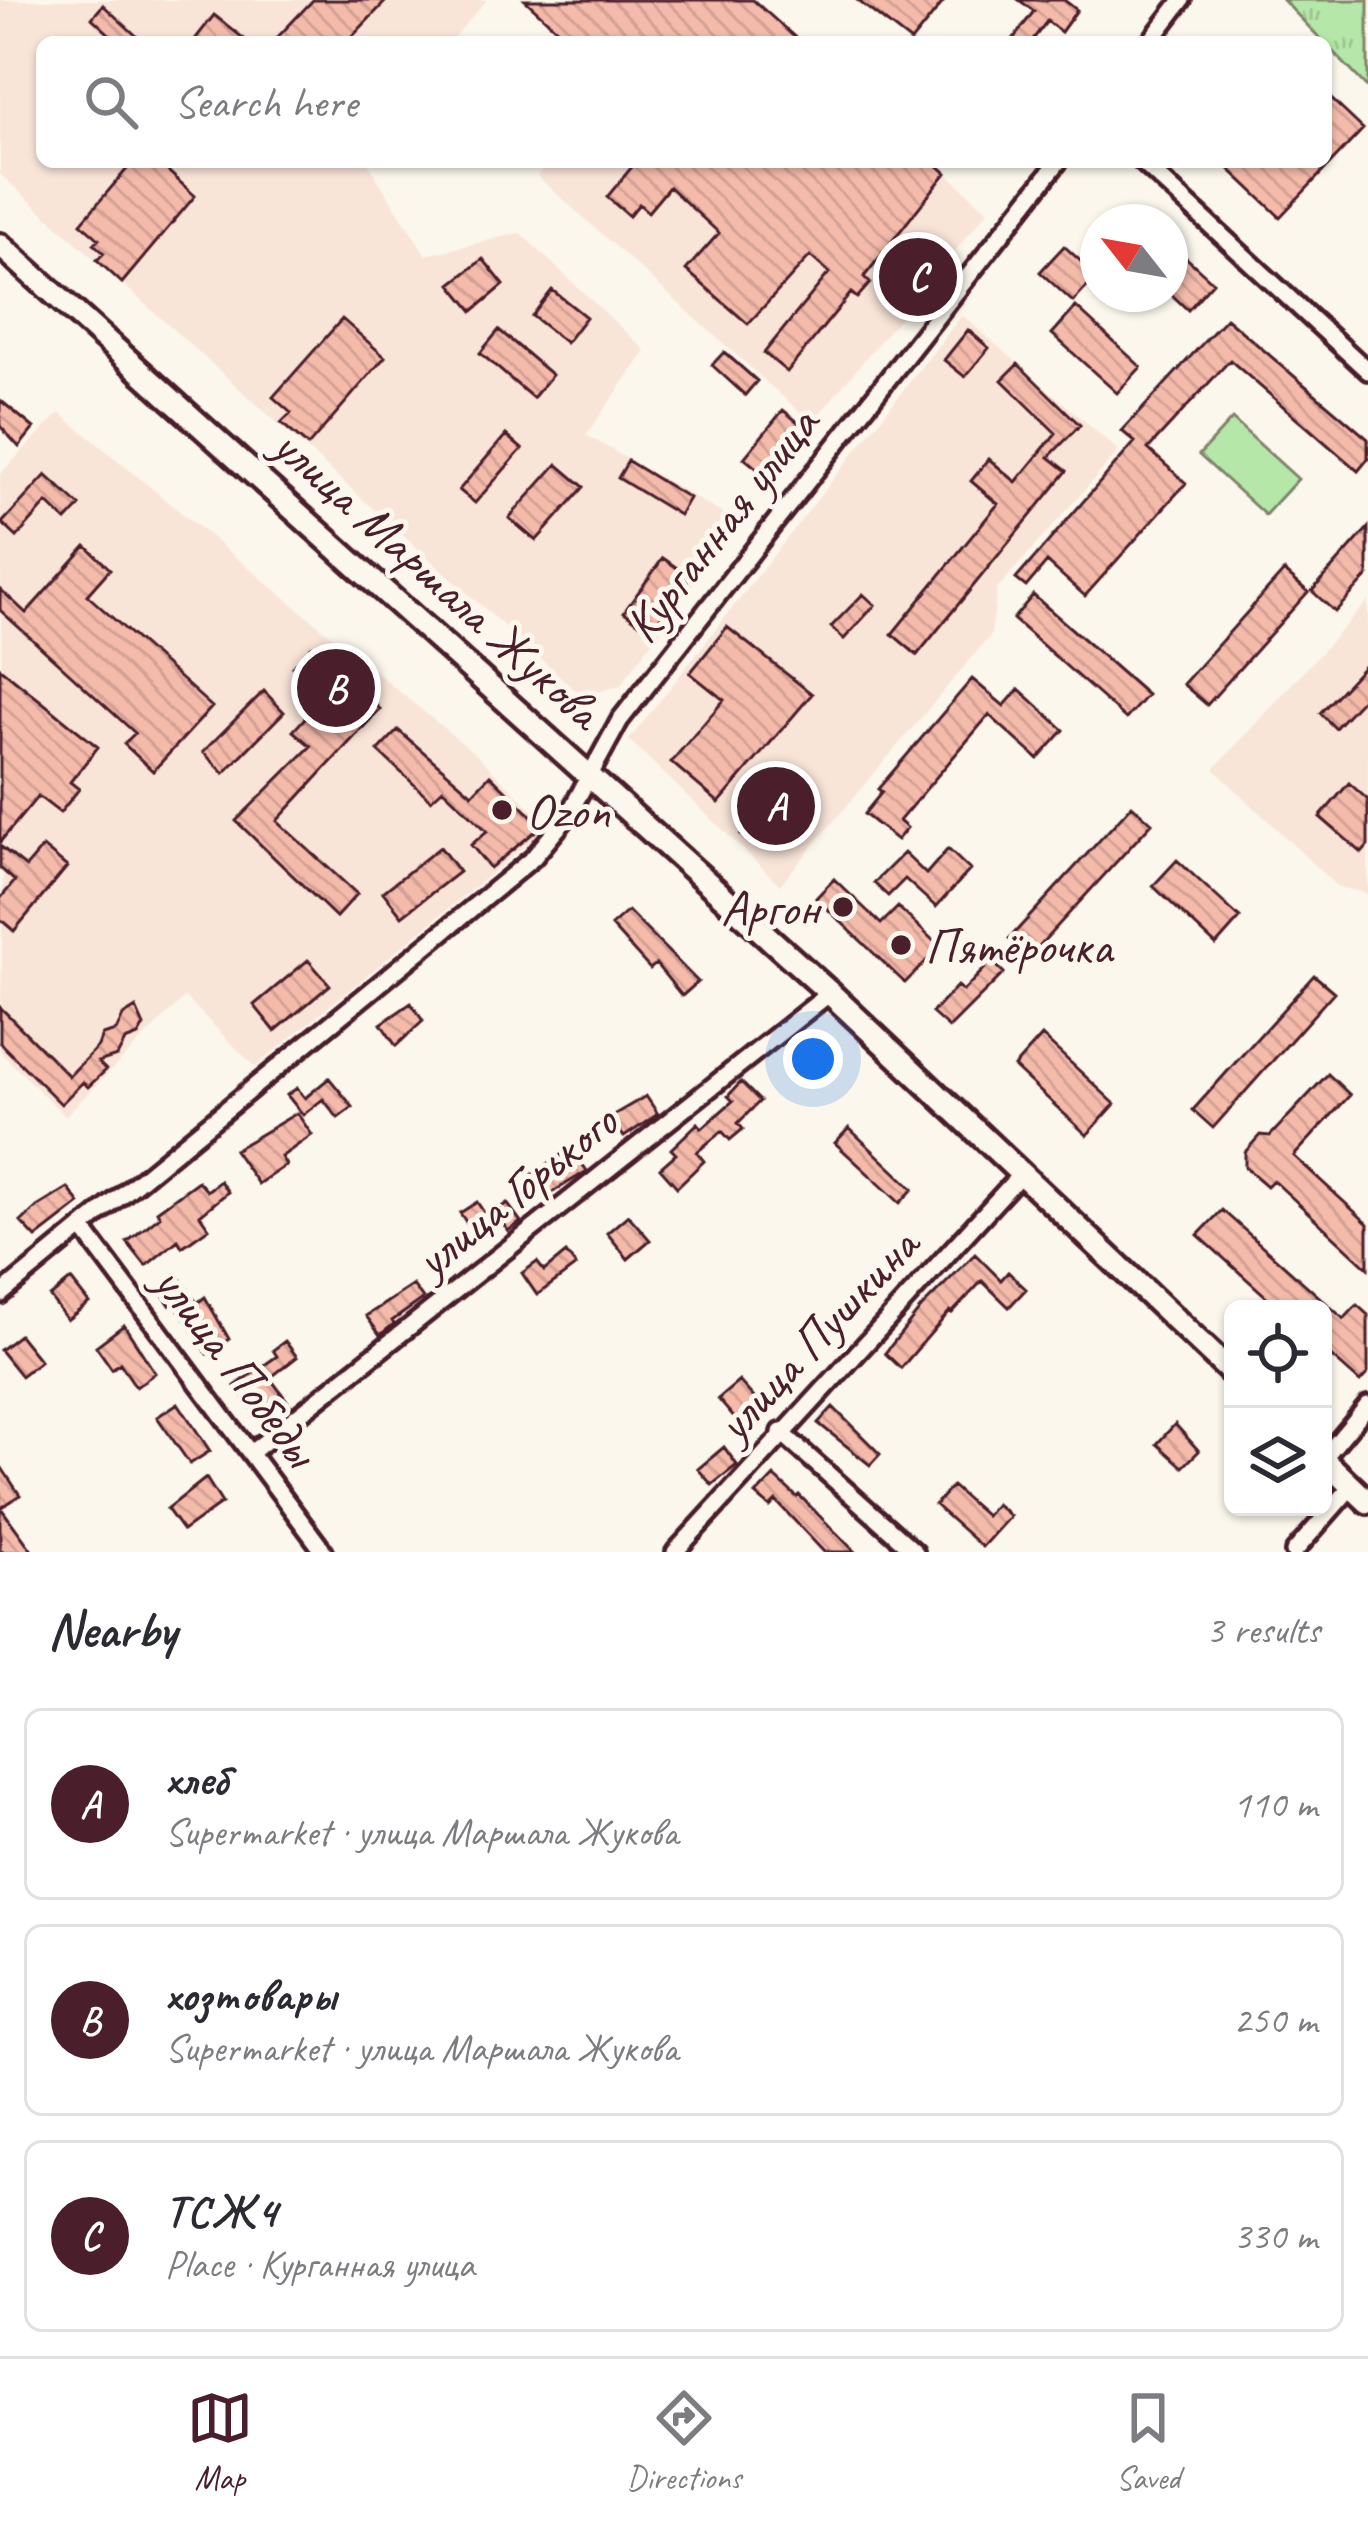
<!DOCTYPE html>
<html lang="en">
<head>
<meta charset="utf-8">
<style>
  :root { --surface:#fff; --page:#f2f2f3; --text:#2b2b33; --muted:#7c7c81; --line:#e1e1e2; --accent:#4a1f2b }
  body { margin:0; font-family:Caveat,sans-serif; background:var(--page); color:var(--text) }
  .controls { position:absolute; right:36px; bottom:36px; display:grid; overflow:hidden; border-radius:18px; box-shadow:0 3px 9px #0004 }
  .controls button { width:108px; height:108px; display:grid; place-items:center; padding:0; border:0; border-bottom:3px solid var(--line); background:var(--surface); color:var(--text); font:60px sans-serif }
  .compass { position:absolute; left:1080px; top:204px; width:108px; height:108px; border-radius:50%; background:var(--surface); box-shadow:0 3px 9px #0004; rotate:301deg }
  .you { position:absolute; left:813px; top:1059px; width:42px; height:42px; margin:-30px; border:9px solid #fff; border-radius:50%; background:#1a73e8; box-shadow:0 0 0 18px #1a73e833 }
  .badge { display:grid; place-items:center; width:78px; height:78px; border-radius:50%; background:var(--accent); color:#fff; font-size:39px; font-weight:700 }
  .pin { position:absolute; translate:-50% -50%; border:6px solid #fff; box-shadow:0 3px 12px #0006 }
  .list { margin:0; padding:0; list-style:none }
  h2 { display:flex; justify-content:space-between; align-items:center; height:156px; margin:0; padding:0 48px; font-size:51px }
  h2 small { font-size:39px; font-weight:400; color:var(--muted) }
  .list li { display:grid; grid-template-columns:78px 1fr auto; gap:36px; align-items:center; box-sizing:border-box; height:192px; margin:0 24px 24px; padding:0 24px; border:3px solid var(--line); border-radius:18px }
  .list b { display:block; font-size:45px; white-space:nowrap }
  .list p { margin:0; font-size:39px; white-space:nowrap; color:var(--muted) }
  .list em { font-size:39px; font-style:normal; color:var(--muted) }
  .icon { flex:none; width:66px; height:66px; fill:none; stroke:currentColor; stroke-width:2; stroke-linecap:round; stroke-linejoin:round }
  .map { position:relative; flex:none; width:1368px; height:1552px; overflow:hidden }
  .search { position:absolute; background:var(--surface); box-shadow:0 3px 9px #0004; left:36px; right:36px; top:36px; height:132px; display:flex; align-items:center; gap:30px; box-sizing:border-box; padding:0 42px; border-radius:18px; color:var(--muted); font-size:45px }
  .sheet { height:804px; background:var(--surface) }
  nav { display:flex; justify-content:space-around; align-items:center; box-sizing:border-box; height:168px; border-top:3px solid var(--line); background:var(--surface); font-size:33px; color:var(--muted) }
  nav a { display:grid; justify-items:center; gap:6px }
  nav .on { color:var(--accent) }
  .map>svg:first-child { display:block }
</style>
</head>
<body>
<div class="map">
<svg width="1368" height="1552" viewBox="0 0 1368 1552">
  <defs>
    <pattern id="grass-tufts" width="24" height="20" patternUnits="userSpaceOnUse" patternTransform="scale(3)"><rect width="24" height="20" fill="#b5e7a8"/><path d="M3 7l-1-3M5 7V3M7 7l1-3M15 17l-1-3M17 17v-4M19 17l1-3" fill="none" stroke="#9dc691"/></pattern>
    <pattern id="building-back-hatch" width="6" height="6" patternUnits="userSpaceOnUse" patternTransform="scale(3)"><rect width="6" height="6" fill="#f4bbab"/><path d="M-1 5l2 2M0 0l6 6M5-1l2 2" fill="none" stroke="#d3a093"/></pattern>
  </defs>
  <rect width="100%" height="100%" fill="#fbf7ec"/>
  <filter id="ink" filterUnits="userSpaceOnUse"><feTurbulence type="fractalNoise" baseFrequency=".00833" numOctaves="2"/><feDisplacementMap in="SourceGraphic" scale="24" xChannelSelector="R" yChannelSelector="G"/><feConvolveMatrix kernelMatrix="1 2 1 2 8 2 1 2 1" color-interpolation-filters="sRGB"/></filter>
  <g filter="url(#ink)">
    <path fill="#f9e5d8" d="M0 0H487L450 42H42V162H367L426 255 520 233 646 351 586 435 737 522 621 685 583 697 0 174Z
      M549 162H934L988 211 812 423 537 176Z
      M962 315 1119 451 997 589 991 635 780 885 629 740Z
      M60 413 479 757 549 826 255 1067 185 997 65 1116 0 1052 3 881 0 474Z
      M1368 601V894L1336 886 1214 769Z"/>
    <path fill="url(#grass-tufts)" stroke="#80836a" stroke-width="3" d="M1283 0H1368V88Z"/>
    <path fill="#b5e7a8" stroke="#80836a" stroke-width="3" d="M1232 419 1298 479 1265 515 1199 455Z"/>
    <path fill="url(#building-back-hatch)" stroke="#4a1f2b" stroke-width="3" d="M313 0H387L347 42H273Z
      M525 0H753L800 42H571Z
      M857 0H945L911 42Z
      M1019 0H1064L1077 10 1061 32 1047 21 1031 42H1011L1034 11Z
      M103 5 143 42H118L92 18Z
      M214 15 248 42H193Z
      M1326 94 1363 129 1280 217 1222 162H1326Z
      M133 162H158L195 196 122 283 97 260 104 253 94 244 99 239 81 223Z
      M636 162H934L946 173 864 277 870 283 857 298 851 293 787 372 764 353 829 273 810 256 748 324 686 270 719 233 669 187 648 212 639 204 629 216 607 197Z
      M1170 243 1213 282 1188 310 1170 293Z
      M1064 246 1097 276 1073 302 1040 272Z
      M483 259 504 285 473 311 451 284Z
      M552 290 586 317 566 343 532 316Z
      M1076 307 1141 367 1117 393 1052 334Z
      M1226 318 1368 439V459L1358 471 1230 360 1148 449 1186 483 1085 596 1047 562 1026 587 1016 579 1135 442 1122 431Z
      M342 319 385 357 308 446 281 423 291 413 273 397Z
      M499 330 552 375 533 398 480 353Z
      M968 330 989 348 965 377 944 360Z
      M724 352 757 381 745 395 712 365Z
      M1018 364 1080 425 1049 457 1067 471 917 655 892 634 998 504 971 481 989 459 1016 482 1056 433 1002 380Z
      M0 400 34 428 19 447 0 426Z
      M783 410 804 427 765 475 744 458Z
      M506 435 522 449 475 503 459 490Z
      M628 461 689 498 679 515 618 478Z
      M557 464 584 487 536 541 509 518Z
      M46 475 80 506 66 521 47 503 17 537 2 523Z
      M1368 528V576L1335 612 1312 591Z
      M86 546 110 569 87 595 212 707 153 771 124 744 135 733 0 610V589L26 613Z
      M663 558 690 577 650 631 624 612Z
      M1284 571 1308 592 1207 705 1183 684Z
      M863 594 875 605 844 639 831 627Z
      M1033 595 1147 695 1126 719 1013 619Z
      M727 627 812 694 719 803 671 762 724 700 690 673Z
      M312 646 380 709 277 821 357 894 336 917 236 821 311 746 293 731 325 696 293 667Z
      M1368 662V693L1335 728 1320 713Z
      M0 668 98 747 70 782 79 789 60 813 38 796 0 842Z
      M972 679 1004 706 1019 689 1064 730 1038 759 989 715 899 821 907 828 897 840 864 814 882 792 878 789Z
      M264 691 284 712 224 773 203 752Z
      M398 730 472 794 490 775 542 826 490 868 471 845 487 831 443 789 431 800 378 751Z
      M798 768 810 778 753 845 741 835Z
      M1349 783 1368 800V846L1362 853 1320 817Z
      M1132 805 1152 823 1029 957 1009 939Z
      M0 846 26 867 43 847 67 867 14 931 0 919V899L15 881 0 868Z
      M440 847 459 872 402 916 383 892Z
      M948 849 970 870 936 907 905 879 888 896 874 883 904 853 926 874Z
      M1177 860 1240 918 1216 945 1153 886Z
      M834 879 881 924 898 907 940 947 905 983 816 898Z
      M628 911 698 982 682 996 656 964 650 969 611 926Z
      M308 960 330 985 275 1031 254 1005Z
      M992 961 1004 973 949 1028 932 1013 957 986 963 991Z
      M1314 975 1334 992 1213 1128 1193 1110Z
      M411 1003 423 1021 396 1046 381 1024Z
      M0 1007 69 1076 98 1046 102 1035 116 1031 123 1016 136 1008 144 1026 138 1036 125 1041 117 1056 98 1062 106 1070 88 1087 83 1082 61 1104 0 1043Z
      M1042 1036 1115 1104 1087 1135 1014 1067Z
      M1328 1074 1350 1095 1294 1156 1368 1224V1268L1273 1180 1267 1186 1245 1167V1152L1260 1135 1270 1136Z
      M329 1078 353 1107 338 1118 323 1099 303 1115 287 1095 297 1088 305 1098Z
      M741 1082 760 1101 738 1123 743 1129 730 1140 722 1131 697 1152 704 1161 677 1187 660 1168 676 1154 671 1149 698 1123 702 1128 733 1101 728 1096Z
      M646 1096 658 1114 624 1137 610 1117Z
      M297 1113 312 1135 281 1157 286 1165 258 1184 234 1150Z
      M849 1128 913 1189 900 1203 835 1143Z
      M571 1148 587 1171 548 1195 533 1174Z
      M198 1181 207 1191 220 1181 228 1192 200 1215 209 1228 182 1247 178 1240 146 1266 127 1242 160 1216 157 1211Z
      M68 1188 80 1204 36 1238 21 1222 37 1207Z
      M477 1202 487 1217 507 1203 521 1222 508 1231 502 1222 478 1240 460 1213Z
      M1222 1210 1344 1319 1357 1305 1368 1315V1373L1360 1382 1323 1349V1309H1280L1198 1235Z
      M628 1215 650 1240 628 1259 607 1233Z
      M566 1253 576 1266 537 1295 522 1273 537 1262 544 1271Z
      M975 1254 1001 1280 1008 1272 1026 1289 1009 1307 982 1281 952 1313 950 1311 901 1368 885 1353 921 1308Z
      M178 1276 197 1303 205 1297 229 1339 207 1354 174 1302 170 1305 159 1289Z
      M71 1280 89 1303 67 1320 50 1297Z
      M413 1285 423 1299 392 1321 394 1324 380 1335 366 1316Z
      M124 1325 155 1373 136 1387 120 1363 112 1369 96 1346Z
      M19 1335 40 1361 21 1376 0 1350Z
      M285 1341 297 1357 270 1378 291 1406 264 1425 235 1386 277 1356 273 1350Z
      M739 1381 756 1400 736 1420 718 1399Z
      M178 1403 210 1451 190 1464 157 1417Z
      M833 1407 880 1454 870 1465 818 1423Z
      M1175 1424 1199 1451 1183 1467 1157 1444Z
      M724 1447 737 1465 712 1485 698 1469Z
      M0 1465 20 1495 1 1508 33 1552H0Z
      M774 1476 797 1497 799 1495 855 1552H824L776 1501 770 1507 756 1495Z
      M206 1478 222 1503 183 1531 167 1509Z
      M952 1486 986 1516 996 1504 1010 1516 982 1547 935 1505Z"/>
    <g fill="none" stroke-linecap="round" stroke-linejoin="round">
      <g stroke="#4a1f2b" stroke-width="24">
        <path id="street" d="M1150 42 1182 0
          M1142 162 1368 371
          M83 1229 324 1552
          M0 1295 533 858 567 817 620 720 1058 162
          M781 1432 915 1552
          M252 1452 830 993
          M1323 1459 1368 1405
          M675 1552 1021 1174
          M1294 1552 1351 1487"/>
      </g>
      <g stroke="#4a1f2b" stroke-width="30">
        <path id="secondary" d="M0 245 830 993 1233 1374
          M1323 1459 1368 1502"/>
      </g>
      <use href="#street" stroke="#fbf7ec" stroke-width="15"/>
      <use href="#secondary" stroke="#fbf7ec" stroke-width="21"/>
    </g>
  </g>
  <g fill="#4a1f2b" stroke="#fbf7ec" stroke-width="4.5">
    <circle cx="502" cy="810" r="12"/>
    <circle cx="843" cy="907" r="12"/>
    <circle cx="901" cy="945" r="12"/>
  </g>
  <g text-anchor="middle" stroke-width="10" stroke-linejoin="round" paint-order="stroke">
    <g font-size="51" fill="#4a1f2b" stroke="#fbf7ec">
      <text transform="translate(720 524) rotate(-52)" y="18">Курганная улица</text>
      <text transform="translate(438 577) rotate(42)" y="18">улица Маршала Жукова</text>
      <text transform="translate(515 1190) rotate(-39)" y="18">улица Горького</text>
      <text transform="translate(816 1334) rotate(-47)" y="18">улица Пушкина</text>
      <text transform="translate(237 1365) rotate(53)" y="18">улица Победы</text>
    </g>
    <g font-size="51" fill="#4a1f2b" stroke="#fbf7ec" text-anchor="start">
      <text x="526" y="828">Ozon</text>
      <text x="819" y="925" text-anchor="end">Аргон</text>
      <text x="925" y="963">Пятёрочка</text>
    </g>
  </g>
</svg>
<div class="controls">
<button><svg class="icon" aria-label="locate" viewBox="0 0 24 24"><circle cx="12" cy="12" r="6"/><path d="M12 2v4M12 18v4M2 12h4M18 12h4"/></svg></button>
<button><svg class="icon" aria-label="layers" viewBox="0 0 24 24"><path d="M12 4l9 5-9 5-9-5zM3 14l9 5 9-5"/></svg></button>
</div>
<svg class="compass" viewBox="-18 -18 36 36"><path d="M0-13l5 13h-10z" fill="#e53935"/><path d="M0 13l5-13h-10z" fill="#7c7c81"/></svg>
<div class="you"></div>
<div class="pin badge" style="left:776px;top:806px">A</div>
<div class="pin badge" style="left:336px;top:688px">B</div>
<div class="pin badge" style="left:918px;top:277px">C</div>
<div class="search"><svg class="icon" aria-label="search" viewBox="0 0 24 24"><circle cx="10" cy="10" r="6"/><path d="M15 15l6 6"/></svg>Search here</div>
</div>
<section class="sheet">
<h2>Nearby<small>3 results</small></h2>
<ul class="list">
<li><span class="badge">A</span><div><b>хлеб</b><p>Supermarket · улица Маршала Жукова</p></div><em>110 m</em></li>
<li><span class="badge">B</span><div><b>хозтовары</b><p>Supermarket · улица Маршала Жукова</p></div><em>250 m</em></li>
<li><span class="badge">C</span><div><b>ТСЖ4</b><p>Place · Курганная улица</p></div><em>330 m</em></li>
</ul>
</section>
<nav>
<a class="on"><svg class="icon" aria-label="map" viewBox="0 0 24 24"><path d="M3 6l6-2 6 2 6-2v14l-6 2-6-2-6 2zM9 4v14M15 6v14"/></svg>Map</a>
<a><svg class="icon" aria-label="directions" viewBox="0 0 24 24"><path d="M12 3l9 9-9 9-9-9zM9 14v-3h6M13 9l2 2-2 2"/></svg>Directions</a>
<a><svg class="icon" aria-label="saved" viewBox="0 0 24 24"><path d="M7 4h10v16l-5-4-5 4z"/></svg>Saved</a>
</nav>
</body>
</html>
